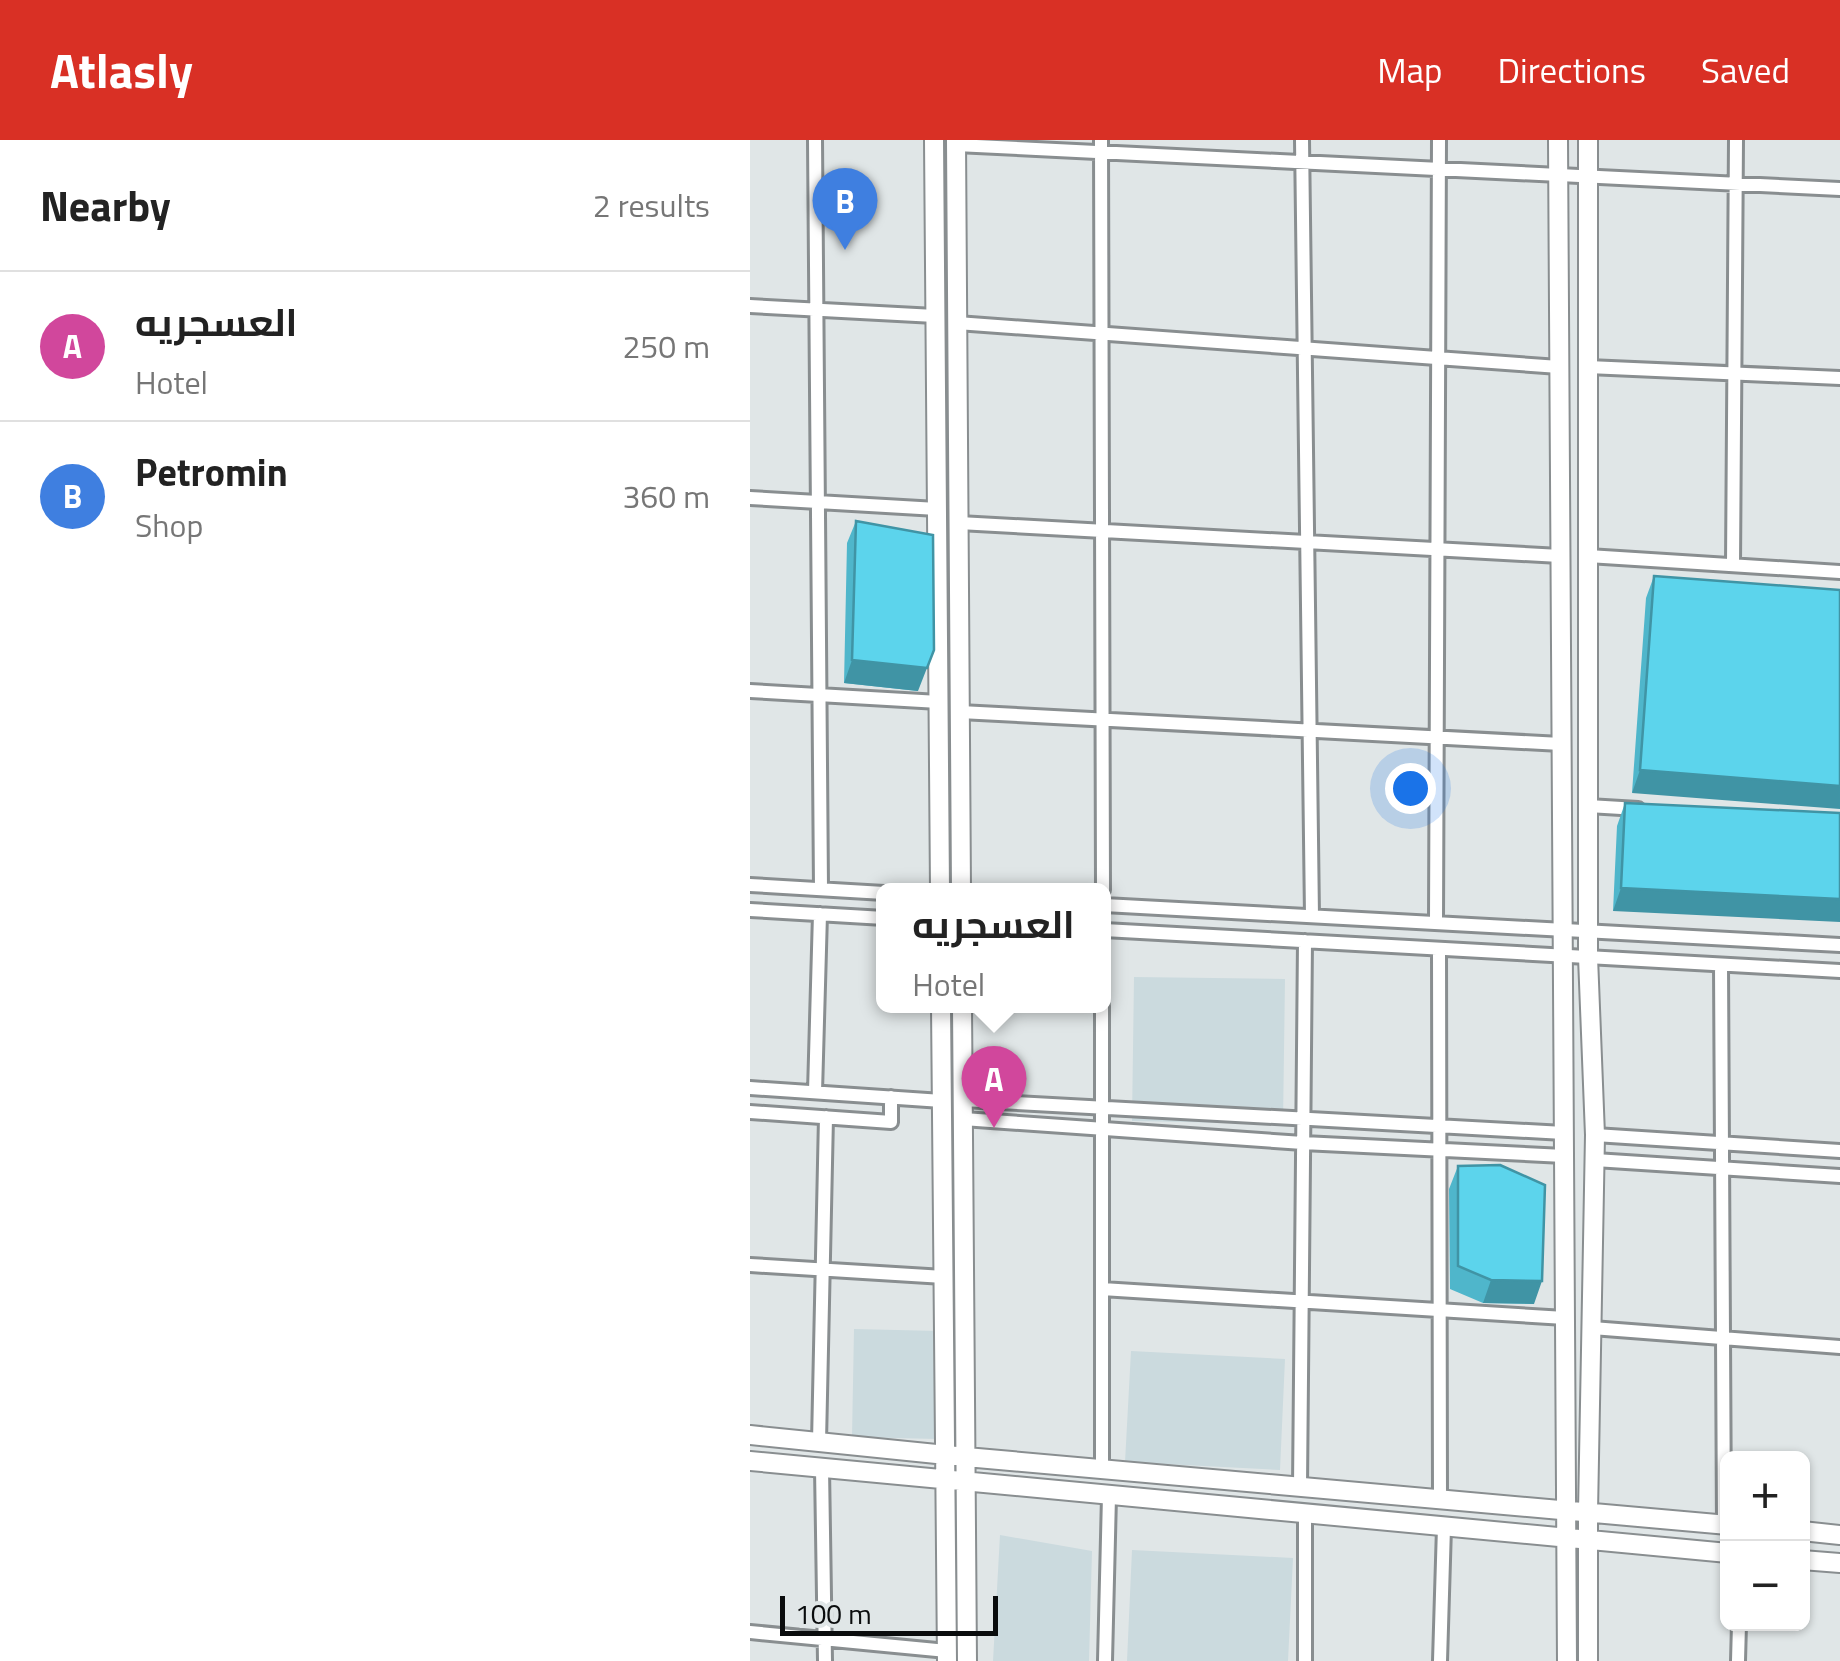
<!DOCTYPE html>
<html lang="en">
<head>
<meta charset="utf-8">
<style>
  :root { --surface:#fff; --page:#f6f6f6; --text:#222; --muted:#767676; --line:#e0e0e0; --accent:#d93025 }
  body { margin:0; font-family:"Titillium Web",Cairo,sans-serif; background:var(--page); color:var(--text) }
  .controls { position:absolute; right:30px; bottom:30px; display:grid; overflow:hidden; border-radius:15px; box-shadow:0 2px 8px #0004 }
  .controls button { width:90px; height:90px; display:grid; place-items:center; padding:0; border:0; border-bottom:2px solid var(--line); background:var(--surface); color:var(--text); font:50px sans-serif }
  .scale { position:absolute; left:30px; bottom:25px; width:218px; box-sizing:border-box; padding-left:10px; border:5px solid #0a0c0d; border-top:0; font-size:28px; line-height:35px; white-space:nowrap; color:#0a0c0d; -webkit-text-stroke:8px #e0e6e7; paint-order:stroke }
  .you { position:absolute; left:660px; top:648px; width:35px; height:35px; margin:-25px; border:8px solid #fff; border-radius:50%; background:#1a73e8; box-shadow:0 0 0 15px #1a73e833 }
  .badge { display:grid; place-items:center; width:65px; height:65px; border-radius:50%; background:var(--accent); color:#fff; font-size:32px; font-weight:700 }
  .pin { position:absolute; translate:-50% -82px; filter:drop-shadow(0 2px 5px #0008) }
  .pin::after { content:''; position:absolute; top:52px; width:35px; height:30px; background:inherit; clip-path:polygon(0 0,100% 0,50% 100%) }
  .popup { position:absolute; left:126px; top:743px; width:235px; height:130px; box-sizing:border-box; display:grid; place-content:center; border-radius:15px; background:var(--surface); filter:drop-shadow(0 2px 8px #0005); font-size:32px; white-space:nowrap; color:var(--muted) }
  .popup b { font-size:38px; color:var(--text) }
  .popup::after { content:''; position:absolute; left:50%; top:100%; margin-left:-20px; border:20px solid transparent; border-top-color:var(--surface) }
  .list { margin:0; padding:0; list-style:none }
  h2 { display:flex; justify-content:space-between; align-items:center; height:130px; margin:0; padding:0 40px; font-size:42px }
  h2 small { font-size:32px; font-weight:400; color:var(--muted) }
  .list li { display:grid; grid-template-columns:65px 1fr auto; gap:30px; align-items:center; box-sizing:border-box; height:150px; padding:0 40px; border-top:2px solid var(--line) }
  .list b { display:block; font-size:38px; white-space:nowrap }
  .list p { margin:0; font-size:32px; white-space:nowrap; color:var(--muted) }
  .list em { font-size:32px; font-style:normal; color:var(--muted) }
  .map { position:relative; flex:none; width:1090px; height:1521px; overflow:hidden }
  header { display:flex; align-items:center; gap:60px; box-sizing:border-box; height:140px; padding:0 50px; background:var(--accent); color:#fff }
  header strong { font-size:48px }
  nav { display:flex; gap:55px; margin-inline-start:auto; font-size:35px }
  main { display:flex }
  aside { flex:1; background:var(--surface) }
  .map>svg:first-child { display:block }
</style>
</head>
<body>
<header>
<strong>Atlasly</strong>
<nav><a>Map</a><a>Directions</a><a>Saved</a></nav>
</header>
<main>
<aside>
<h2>Nearby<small>2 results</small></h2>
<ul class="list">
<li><span class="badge" style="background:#d1479c">A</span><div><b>العسجريه</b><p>Hotel</p></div><em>250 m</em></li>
<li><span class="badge" style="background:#3f7fe0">B</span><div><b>Petromin</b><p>Shop</p></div><em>360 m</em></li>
</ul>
</aside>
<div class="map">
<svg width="1090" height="1521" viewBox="0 0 1090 1521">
  <rect width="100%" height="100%" fill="#e0e6e7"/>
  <path fill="#cbdade" d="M384 837 535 839 533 984 382 981Z
    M104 1189 189 1191 187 1299 102 1297Z
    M381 1211 535 1219 530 1330 375 1322Z
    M250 1395 342 1411 339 1521H243Z
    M382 1410 543 1418 538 1521H377Z"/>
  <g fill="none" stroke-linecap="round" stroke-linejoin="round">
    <g stroke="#898e90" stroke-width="18">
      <path id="street" d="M65 0 71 749
        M351 0 353 750
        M552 0 562 776
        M206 5 1090 49
        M0 166 185 176
        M207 183 809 227
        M838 227 1090 238
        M0 358 187 369
        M209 383 810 416
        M838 416 1090 432
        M983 425 986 0
        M0 551 189 562
        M210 572 811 604
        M838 666 888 669
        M0 745 134 753
        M354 765 1090 805
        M0 770 134 778
        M686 783 689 0
        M354 790 1090 831
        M689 809 690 1359
        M971 825 974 1384
        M352 866V1329
        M0 948 192 961
        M65 952 70 774
        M213 960 814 993
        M0 972 141 982V957
        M213 979 553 1003 814 1016
        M845 995 1090 1011
        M845 1020 1090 1036
        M0 1125 194 1137
        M352 1149 815 1178
        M842 1188 1090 1207
        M69 1302 76 977
        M72 1328 75 1521
        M550 1347 555 801
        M555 1374V1521
        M0 1492 197 1511
        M355 1521 359 1356
        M690 1521 694 1387
        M988 1521 989 1484"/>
    </g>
    <g stroke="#898e90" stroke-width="22">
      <path id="secondary" d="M184 0 190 750
        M206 0 211 750
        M808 0 817 1521
        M838 0V817L845 995 838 1372V1521
        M191 866 197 1521
        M212 866 217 1521
        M0 1295 216 1317 978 1385
        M0 1321 978 1413
        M1052 1391 1090 1395
        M1052 1420 1090 1423"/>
    </g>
    <use href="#street" stroke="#fff" stroke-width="12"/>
    <use href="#secondary" stroke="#fff" stroke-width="18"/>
  </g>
  <path fill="#4fb6cb" d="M106 381 168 551 94 543 97 403Z
    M904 436 1090 450 882 653 896 458Z
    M875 663 1090 673 863 771 867 686Z
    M708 1026 784 1164 733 1163 700 1149 699 1049Z"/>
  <path fill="#4094a5" d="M184 510 168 551 94 543 102 520Z
    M890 630 1090 646V669L882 653Z
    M871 748 1090 759V782L863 771Z
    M741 1140 792 1141 784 1164 733 1163Z"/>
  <path fill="#5cd4ec" stroke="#4094a5" stroke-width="2.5" d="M106 381 183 395 184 510 177 528 102 520Z
    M904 436 1090 450V646L890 630Z
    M875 663 1090 673V759L871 748Z
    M750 1025 795 1045 792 1141 741 1140 708 1126V1026Z"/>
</svg>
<div class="controls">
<button>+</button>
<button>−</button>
</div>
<div class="scale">100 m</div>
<div class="you"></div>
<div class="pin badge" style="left:244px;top:988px;background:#d1479c">A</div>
<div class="popup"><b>العسجريه</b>Hotel</div>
<div class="pin badge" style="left:95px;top:110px;background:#3f7fe0">B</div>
</div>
</main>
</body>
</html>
